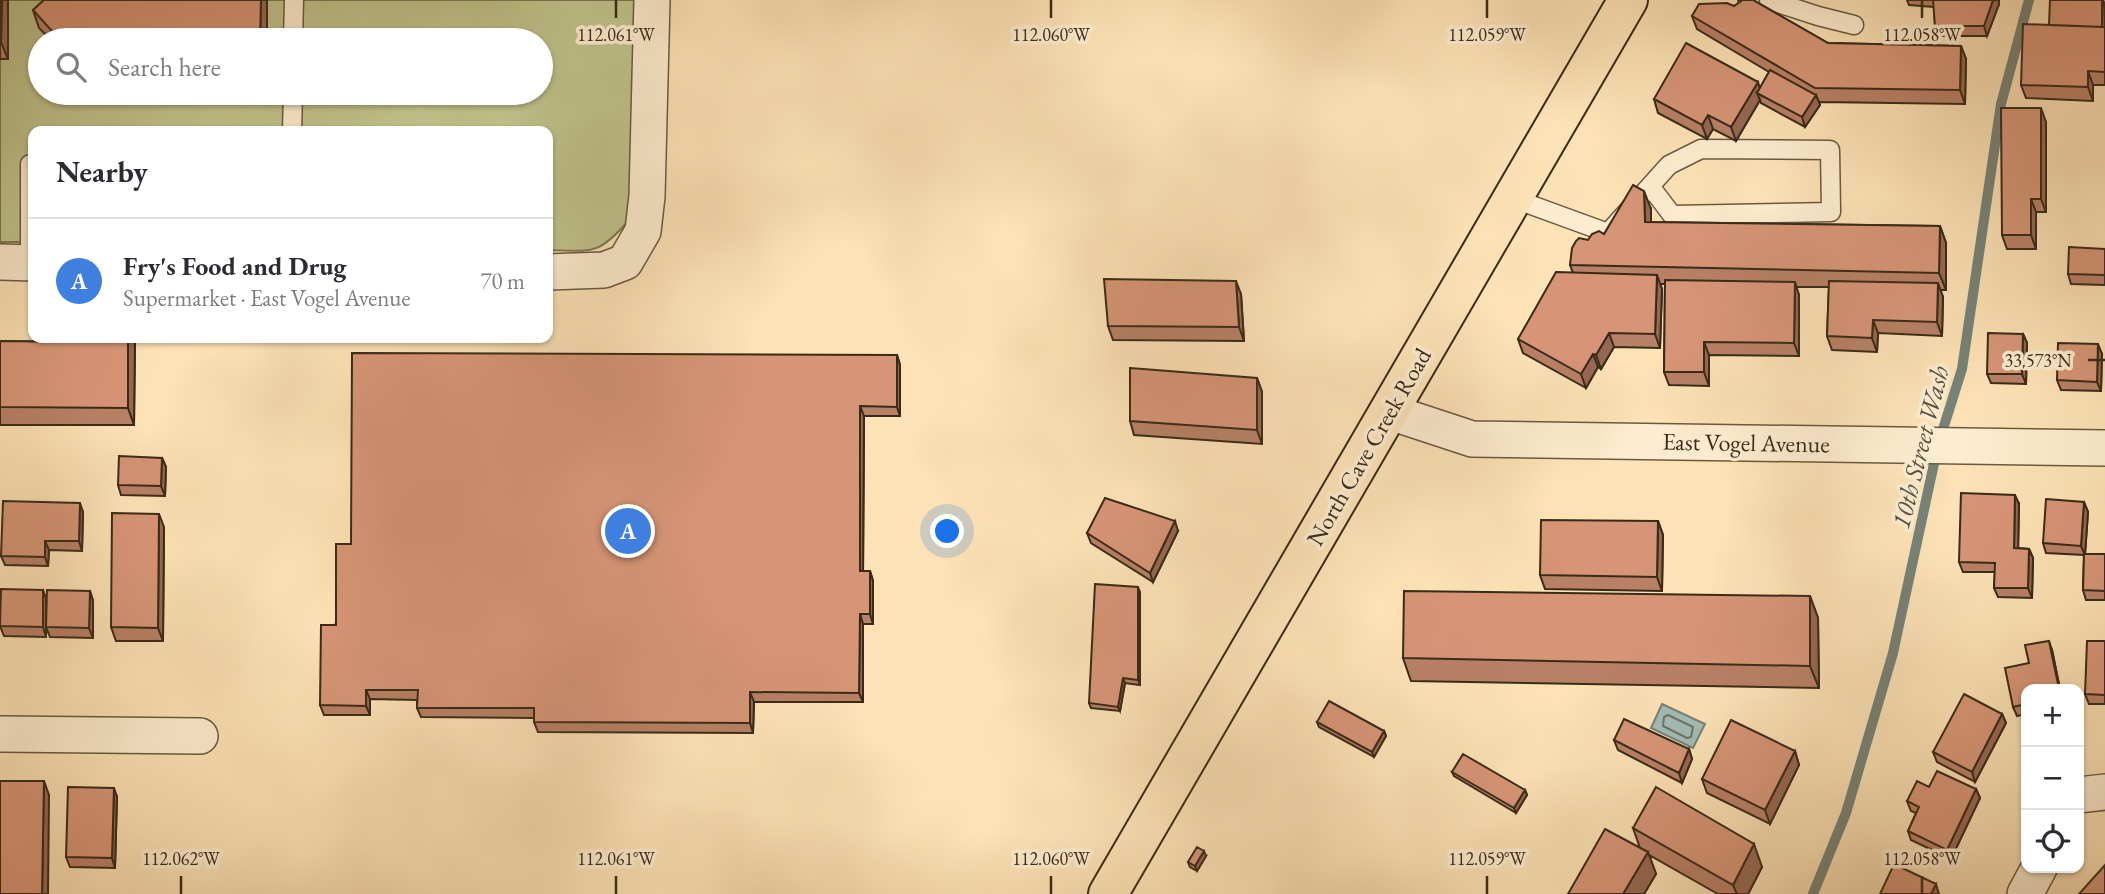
<!DOCTYPE html>
<html lang="en">
<head>
<meta charset="utf-8">
<style>
  :root { --surface:#fff; --page:#f2f2f3; --text:#2b2b33; --muted:#7c7c81; --line:#e1e1e2; --accent:#8f2418 }
  body { margin:0; font-family:"EB Garamond",serif; background:var(--page); color:var(--text) }
  .controls { position:absolute; right:21px; bottom:21px; display:grid; overflow:hidden; border-radius:14px; box-shadow:0 2px 5px #0004 }
  .controls button { width:63px; height:63px; display:grid; place-items:center; padding:0; border:0; border-bottom:2px solid var(--line); background:var(--surface); color:var(--text); font:35px sans-serif }
  .you { position:absolute; left:948px; top:532px; width:24px; height:24px; margin:-18px; border:5px solid #fff; border-radius:50%; background:#1a73e8; box-shadow:0 0 0 10px #1a73e833 }
  .badge { display:grid; place-items:center; width:46px; height:46px; border-radius:50%; background:var(--accent); color:#fff; font-size:23px; font-weight:700 }
  .pin { position:absolute; translate:-50% -50%; border:4px solid #fff; box-shadow:0 2px 7px #0006 }
  .list { margin:0; padding:0; list-style:none }
  h2 { display:flex; justify-content:space-between; align-items:center; height:91px; margin:0; padding:0 28px; font-size:30px }
  h2 small { font-size:23px; font-weight:400; color:var(--muted) }
  .list li { display:grid; grid-template-columns:46px 1fr auto; gap:21px; align-items:center; box-sizing:border-box; height:126px; padding:0 28px; border-top:2px solid var(--line) }
  .list b { display:block; font-size:26px; white-space:nowrap }
  .list p { margin:0; font-size:23px; white-space:nowrap; color:var(--muted) }
  .list em { font-size:23px; font-style:normal; color:var(--muted) }
  .icon { flex:none; width:38px; height:38px; fill:none; stroke:currentColor; stroke-width:2; stroke-linecap:round; stroke-linejoin:round }
  .map { position:relative; flex:none; width:2105px; height:894px; overflow:hidden }
  .search { position:absolute; background:var(--surface); box-shadow:0 2px 5px #0004; left:28px; top:28px; width:525px; height:77px; display:flex; align-items:center; gap:18px; box-sizing:border-box; padding:0 24px; border-radius:38px; color:var(--muted); font-size:26px }
  .panel { position:absolute; background:var(--surface); box-shadow:0 2px 5px #0004; left:28px; top:126px; width:525px; height:217px; border-radius:14px }
  .map>svg:first-child { display:block }
</style>
</head>
<body>
<div class="map">
<svg width="2105" height="894" viewBox="0 0 2105 894">
  <rect width="100%" height="100%" fill="#fce2b5"/>
  <filter id="stains"><feTurbulence type="fractalNoise" baseFrequency=".00286" numOctaves="4"/><feColorMatrix values="0 0 0 0 .2 0 0 0 0 .09 0 0 0 0 .02 0 0 0 .5 -.17"/></filter>
  <radialGradient id="worn" r=".72"><stop offset=".6" stop-color="#630" stop-opacity="0"/><stop offset="1" stop-color="#630" stop-opacity=".3"/></radialGradient>
  <path fill="#c0c38c" stroke="#7c7752" stroke-width="2" fill-rule="evenodd" d="M0 0H635L629 220C598 256 593 251 548 250V131H33V242H0ZM40 40H541V93H40Z"/>
  <path fill="#a1bcb5" stroke="#778277" stroke-width="2" d="M1662 704 1705 724 1693 748 1651 728Z"/>
  <g fill="none" stroke-linecap="round" stroke-linejoin="round">
    <path stroke="#6d7467" stroke-width="2" d="M1668 715 1693 727 1691 737 1687 738 1663 726 1664 717Z"/>
    <path stroke="#778277" stroke-width="10" d="M1813 894 1846 813 1893 653 1938 445 1962 369 2001 104 2029 0"/>
    <g stroke="#6a5940" stroke-width="21">
      <path id="service" d="M1769 0 1818 16 1854 25
        M293 40 294 0
        M292 131 293 93
        M30 164V263
        M1512 198 1608 233 1669 165 1701 149 1830 150 1831 212 1672 215 1650 186"/>
    </g>
    <g stroke="#6a5940" stroke-width="38">
      <path id="minor" d="M0 262 33 263
        M548 272 604 270 625 262 643 231 647 196 652 0
        M1390 412 1472 439 2105 448
        M0 734 200 736
        M2079 795 2105 792
        M2025 894 2039 868"/>
    </g>
    <g stroke="#392b19" stroke-width="42">
      <path id="primary" d="M1108 894 1628 0"/>
    </g>
    <use href="#service" stroke="#fdeccf" stroke-width="18"/>
    <use href="#minor" stroke="#fdeccf" stroke-width="35"/>
    <use href="#primary" stroke="#fce2b5" stroke-width="38"/>
  </g>
  <path fill="#b88065" stroke="#392b19" stroke-width="2" d="M0 0H8V59H0Z
    M44 0H267V40H51L39 28 33 10Z
    M1738 0H1753L1828 43 1961 46 1966 59 1965 104 1820 102 1818 101 1820 105 1805 127 1761 103 1760 100 1736 141 1713 129 1707 139 1658 113 1654 99 1760 88 1769 72 1697 29 1692 16 1734 6 1739 3Z
    M1907 0H1999V4L1987 36H1939L1935 26 1934 7 1909 5Z
    M2103 0 2105 7V85H2093V101L2026 98 2021 85 2049 25Z
    M102 93H119L110 102Z
    M153 93H266L265 101 154 98Z
    M506 93V102H493L491 97Z
    M2046 122V212H2036V249H2007L2002 235Z
    M1651 209V222L1940 226 1946 243V290H1940L1943 297 1942 336 1878 333 1877 352 1832 350 1827 336 1829 287H1796L1799 295V356L1709 355V386L1669 385 1664 372 1665 284H1660L1662 289 1660 348 1614 347 1601 369 1598 367 1586 388 1523 353 1518 339 1573 273 1570 265 1588 240 1604 234Z
    M2105 249V285L2071 284 2068 274Z
    M1241 294 1244 341 1113 340 1108 326Z
    M2023 334 2027 343 2026 384 1991 383 1987 374Z
    M135 338 134 425H0V341L68 342Z
    M2102 354 2101 391 2061 390 2057 380Z
    M897 355 900 365V416H864L863 571H870L873 581V624H863V702H754L753 733 538 732 534 722V718L421 717 417 708V700L370 699V715H324L320 705 351 544Z
    M1257 378 1262 392V444L1134 435 1130 421Z
    M162 458 166 467 165 496 121 495 118 485Z
    M2084 502 2088 512 2085 554H2105V600H2086L2083 590 2084 555 2046 553 2043 543Z
    M2019 504 2018 548 2029 549 2033 558 2032 598 1998 597 1994 588 1995 572H1963L1959 562Z
    M83 512 82 551 49 550 48 566 5 565 1 556Z
    M1658 521 1663 535 1662 591 1545 589 1540 575Z
    M164 527 163 641H116L111 627Z
    M1178 531 1153 582 1091 543 1087 533Z
    M43 590 46 599 90 591 93 601V638L50 637 46 627V637L4 636 0 626Z
    M1140 592V685L1125 683 1120 711 1091 708 1089 703Z
    M1810 596 1818 618 1819 688 1411 681 1403 658Z
    M2105 641V704H2089L2085 694Z
    M2052 650 2060 689H2026V714L2017 716 2013 707 2029 663Z
    M2002 714 2006 723 1975 782 1937 762 1933 752Z
    M1317 722 1384 731 1386 736 1374 757 1319 727Z
    M1614 740 1689 749 1692 759 1682 783 1618 750Z
    M1795 751 1799 765 1770 824 1707 793 1702 779Z
    M1452 772 1525 790 1527 795 1516 813 1454 776Z
    M1976 789 1980 798 1951 859 1911 840 1908 831 1916 813 1911 811 1907 801Z
    M117 797 115 868 70 867 66 857Z
    M1633 828 1762 867 1748 894H1718L1649 855 1656 874 1644 894H1568L1640 848Z
    M1206 856 1197 871 1190 867 1188 862Z"/>
  <path fill="#966853" stroke="#392b19" stroke-width="2" d="M2 0H8V59L1 42Z
    M261 0H267V40H260Z
    M1993 0H1999V4L1987 36 1984 26Z
    M2103 0 2105 7V37L2102 27Z
    M1961 46 1966 59 1965 104 1960 90Z
    M2088 71 2093 85V101L2088 87Z
    M1758 82 1762 96 1757 93 1760 100 1736 141 1731 127Z
    M107 93H119L110 102Z
    M1816 95 1820 105 1805 127 1802 117Z
    M2041 108 2046 122V212L2041 199Z
    M1708 115 1713 129 1707 139 1702 125Z
    M1644 191 1651 209V239L1645 222Z
    M2031 199 2036 212V249L2031 235Z
    M1940 226 1946 243V290L1939 273Z
    M1657 275 1662 289 1660 348 1655 334Z
    M1236 281 1241 294 1244 341 1239 327Z
    M1795 282 1799 295V356L1794 343Z
    M1938 283 1943 297 1942 336 1937 322Z
    M1873 320 1878 333 1877 352 1872 338Z
    M1609 333 1614 347 1601 369 1596 355Z
    M2023 334 2027 343 2026 384 2022 374Z
    M128 338H135L134 425 128 408Z
    M1704 342 1709 355V386L1704 372Z
    M2098 344 2102 354 2101 391 2097 382Z
    M1593 354 1598 367 1586 388 1581 374Z
    M897 355 900 365V416L897 407Z
    M1257 378 1262 392V444L1257 430Z
    M860 406 864 416 863 581 860 571Z
    M162 458 166 467 165 496 161 486Z
    M2015 495 2019 504 2018 558 2014 548Z
    M2084 502 2088 512 2085 555 2081 546Z
    M80 503 83 512 82 551 79 541Z
    M159 514 164 527 163 641 158 628Z
    M1175 521 1178 531 1153 582 1150 573Z
    M1658 521 1663 535 1662 591 1657 577Z
    M45 541 49 550 48 566 45 557Z
    M2029 549 2033 558 2032 598 2028 588Z
    M870 571 873 581V624L870 614Z
    M1138 587 1140 592V685L1138 680Z
    M43 590 46 599V637L43 627Z
    M90 591 93 601V638L89 628Z
    M1810 596 1818 618 1819 688 1810 666Z
    M860 614 863 624V702L859 693Z
    M2049 641 2052 650 2060 689H2059Z
    M1123 678 1125 683 1120 711 1118 707Z
    M366 690 370 699V715L366 706Z
    M750 692 754 702 753 733 750 723Z
    M2002 714 2006 723 1975 782 1972 772Z
    M1384 731 1386 736 1374 757 1372 752Z
    M1689 749 1692 759 1682 783 1679 773Z
    M1795 751 1799 765 1770 824 1765 810Z
    M44 781 49 795 48 894H42Z
    M114 788 117 797 115 868 112 858Z
    M1976 789 1980 798 1951 859 1947 850Z
    M1525 790 1527 795 1516 813 1514 808Z
    M1754 844 1762 867 1748 894H1737L1733 885Z
    M1204 851 1206 856 1197 871 1195 866Z
    M1648 852 1656 874 1644 894H1623Z
    M1936 884 1939 894H1931Z"/>
  <path fill="#d69576" stroke="#392b19" stroke-width="2" d="M0 0H2L1 42H0Z
    M44 0H261L260 40H66L62 36 60 40 33 10Z
    M1740 0H1753L1828 43 1961 46 1960 90 1815 88 1692 16 1699 4 1727 3 1734 6 1741 1Z
    M1933 0H1993L1984 26H1935Z
    M2050 0H2102V27L2049 25Z
    M2023 24 2105 27V72L2088 71V87L2021 85Z
    M1686 43 1758 82 1731 127 1708 115 1702 125 1654 99Z
    M1770 70 1816 95 1802 117 1757 93Z
    M491 93H504V97H491Z
    M2001 108H2041V199H2031V235H2002Z
    M1633 185 1644 191 1645 222 1940 226 1939 273 1570 265 1572 248 1576 241 1579 238 1588 240 1592 234 1599 231 1604 234Z
    M2069 247 2105 249V275L2068 274Z
    M1556 272 1657 275 1655 334 1609 333 1596 355 1593 354 1581 374 1518 339Z
    M1104 279 1236 281 1239 327 1108 326Z
    M1665 280 1795 282 1794 343 1704 342V372H1664Z
    M1829 281 1938 283 1937 322 1873 320 1872 338 1827 336Z
    M1988 333 2023 334 2022 374H1987Z
    M68 338H128V408L0 407V341L68 342Z
    M2058 343 2098 344 2097 382 2057 380Z
    M352 353 897 355V407L860 406V571H870V614H860L859 693 750 692V723L534 722V708H417L418 690H366V706L320 705 321 625H336V544H351Z
    M1130 368 1257 378V430L1130 421Z
    M119 456 162 458 161 486 118 485Z
    M1961 493 2015 495 2014 548 2029 549 2028 588H1994L1995 563 1959 562Z
    M1105 498 1175 521 1150 573 1087 533Z
    M2046 499 2084 502 2081 546 2043 543Z
    M3 501 80 503 79 541H45V557L1 556Z
    M112 513 159 514 158 628 111 627Z
    M1541 520 1658 521 1657 577 1540 575Z
    M2084 554H2105V591L2083 590Z
    M1095 584 1138 587V680L1123 678 1118 707 1089 703Z
    M1 589 43 590V627L0 626Z
    M47 590 90 591 89 628 46 627Z
    M1404 591 1810 596V666L1403 658Z
    M2049 641 2059 689H2026V704L2013 707 2005 668 2029 663 2025 645Z
    M2087 641H2105V695L2085 694Z
    M1964 694 2002 714 1972 772 1933 752Z
    M1329 701 1384 731 1372 752 1317 722Z
    M1624 719 1689 749 1679 773 1614 740Z
    M1731 720 1795 751 1765 810 1702 779Z
    M1463 754 1525 790 1514 808 1452 772Z
    M1937 771 1976 789 1947 850 1908 831 1919 807 1907 801 1917 781 1929 787Z
    M0 781H44L42 894H0Z
    M68 787 114 788 112 858 66 857Z
    M1656 787 1754 844 1733 885 1633 828Z
    M1605 829 1648 852 1623 894H1568Z
    M1197 847 1204 851 1195 866 1188 862Z
    M1894 864 1936 884 1931 894H1880Z
    M2105 865V894H2079Z"/>
  <path fill="none" stroke="#392b19" stroke-width="2.5" d="M616 0V18M1051 0V18M1487 0V18M1922 0V18M2088 360H2105M181 876V894M616 876V894M1051 876V894M1487 876V894M1922 876V894"/>
  <g text-anchor="middle" stroke-width="7" stroke-linejoin="round" paint-order="stroke">
    <g font-size="24" fill="#392b19" stroke="#fdeccf">
      <text transform="translate(1746 443) rotate(1)" y="8">East Vogel Avenue</text>
      <text transform="translate(1369 447) rotate(-60)" y="8">North Cave Creek Road</text>
    </g>
    <g font-size="26" font-style="italic" fill="#534f40" stroke="#fdeccf">
      <text transform="translate(1920 447) rotate(-76)" y="9">10th Street Wash</text>
    </g>
  </g>
  <g font-size="18" text-anchor="middle" fill="#392b19" stroke="#fdeccf" stroke-width="7" stroke-linejoin="round" paint-order="stroke">
    <text x="616" y="41">112.061°W</text>
    <text x="1051" y="41">112.060°W</text>
    <text x="1487" y="41">112.059°W</text>
    <text x="1922" y="41">112.058°W</text>
    <text x="2038" y="367">33.573°N</text>
    <text x="181" y="865">112.062°W</text>
    <text x="616" y="865">112.061°W</text>
    <text x="1051" y="865">112.060°W</text>
    <text x="1487" y="865">112.059°W</text>
    <text x="1922" y="865">112.058°W</text>
  </g>
  <rect width="100%" height="100%" filter="url(#stains)"/>
  <rect width="100%" height="100%" fill="url(#worn)"/>
</svg>
<div class="controls">
<button>+</button>
<button>−</button>
<button><svg class="icon" aria-label="locate" viewBox="0 0 24 24"><circle cx="12" cy="12" r="6"/><path d="M12 2v4M12 18v4M2 12h4M18 12h4"/></svg></button>
</div>
<div class="you"></div>
<div class="pin badge" style="left:628px;top:531px;background:#3f7fe0">A</div>
<div class="search"><svg class="icon" aria-label="search" viewBox="0 0 24 24"><circle cx="10" cy="10" r="6"/><path d="M15 15l6 6"/></svg>Search here</div>
<section class="panel">
<h2>Nearby<small></small></h2>
<ul class="list">
<li><span class="badge" style="background:#3f7fe0">A</span><div><b>Fry's Food and Drug</b><p>Supermarket · East Vogel Avenue</p></div><em>70 m</em></li>
</ul>
</section>
</div>
</body>
</html>
